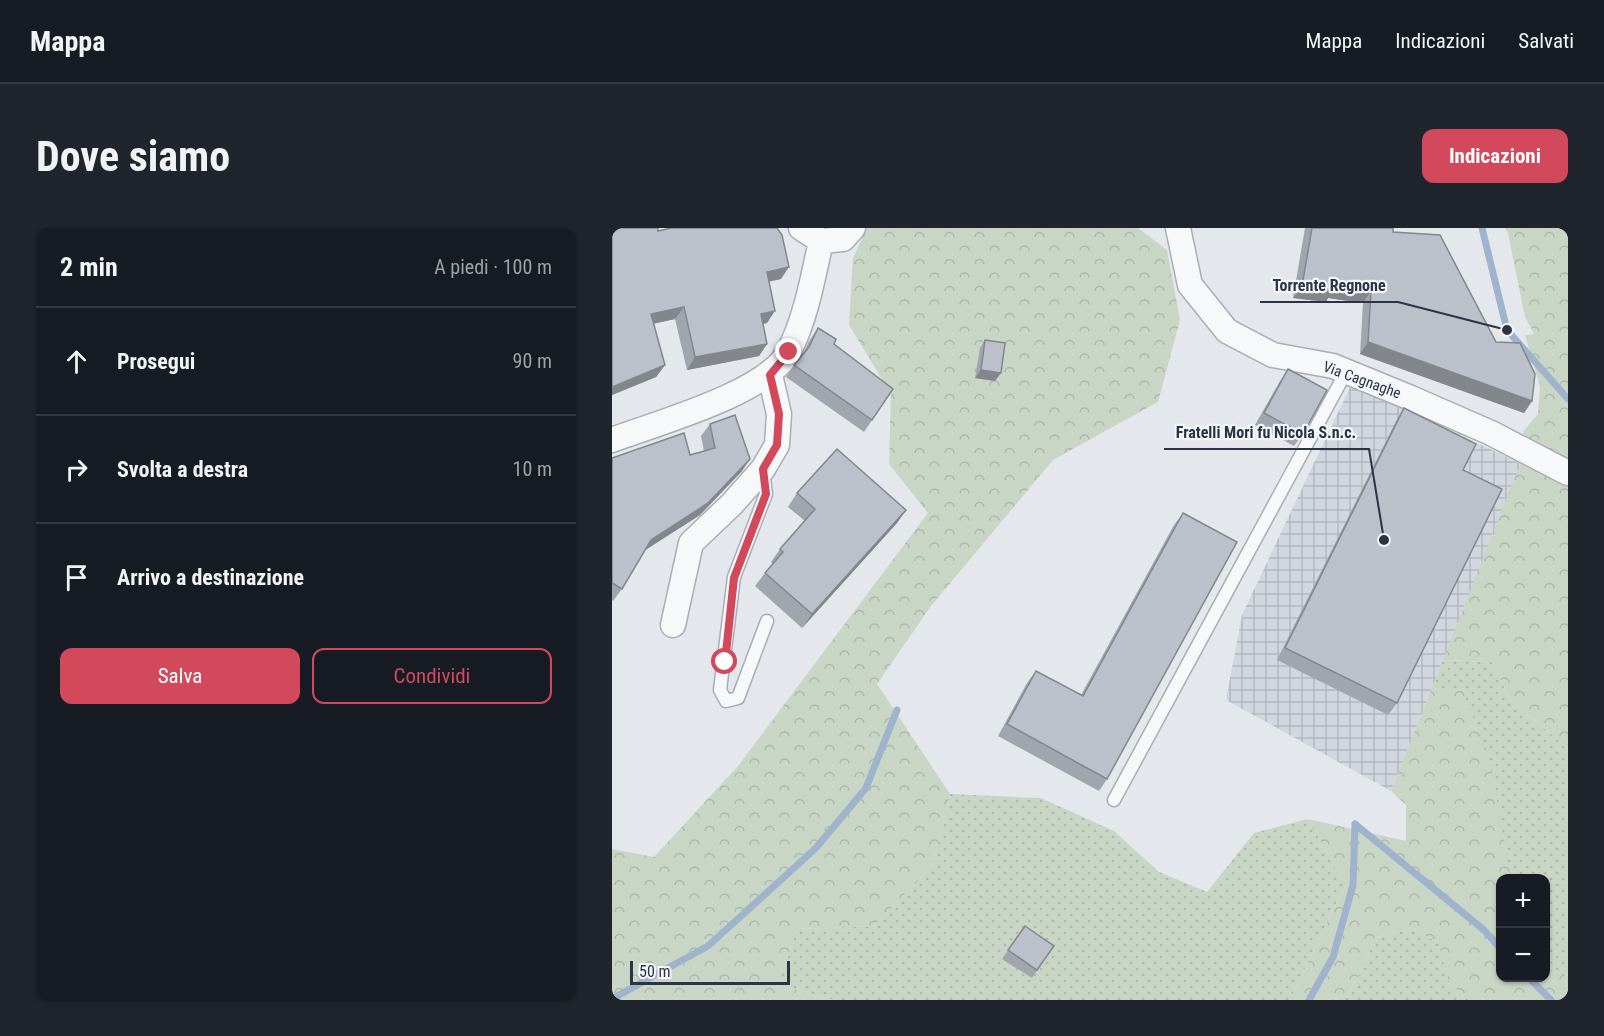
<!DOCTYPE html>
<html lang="it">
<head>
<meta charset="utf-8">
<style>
  :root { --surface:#171b24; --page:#20242c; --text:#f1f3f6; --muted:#9ea1a6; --line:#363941; --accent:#d1495b }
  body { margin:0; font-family:"Roboto Condensed",sans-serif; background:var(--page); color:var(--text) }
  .controls { position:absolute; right:18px; bottom:18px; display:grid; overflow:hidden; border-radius:12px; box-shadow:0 2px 4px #0004 }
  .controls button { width:54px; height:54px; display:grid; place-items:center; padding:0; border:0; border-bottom:2px solid var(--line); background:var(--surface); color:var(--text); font:30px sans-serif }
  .scale { position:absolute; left:18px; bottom:15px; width:160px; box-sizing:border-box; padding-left:6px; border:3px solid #2b3445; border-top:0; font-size:16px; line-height:21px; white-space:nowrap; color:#2b3445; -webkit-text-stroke:4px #f4f6f9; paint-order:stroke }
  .stop { position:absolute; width:18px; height:18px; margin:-14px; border:4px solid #d1495b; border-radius:50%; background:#fff }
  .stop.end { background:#d1495b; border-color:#fff; box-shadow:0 2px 6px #0008 }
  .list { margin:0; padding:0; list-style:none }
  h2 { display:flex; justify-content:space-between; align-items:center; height:78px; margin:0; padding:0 24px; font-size:26px }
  h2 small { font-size:20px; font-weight:400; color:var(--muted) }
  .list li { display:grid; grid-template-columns:39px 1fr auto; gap:18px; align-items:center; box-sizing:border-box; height:108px; padding:0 24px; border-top:2px solid var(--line) }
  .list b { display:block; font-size:22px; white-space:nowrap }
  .list em { font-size:20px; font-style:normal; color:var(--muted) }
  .actions { display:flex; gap:12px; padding:18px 24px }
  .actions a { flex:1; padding:14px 0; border:2px solid var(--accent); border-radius:12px; text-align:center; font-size:21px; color:var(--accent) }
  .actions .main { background:var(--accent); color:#fff }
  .icon { flex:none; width:33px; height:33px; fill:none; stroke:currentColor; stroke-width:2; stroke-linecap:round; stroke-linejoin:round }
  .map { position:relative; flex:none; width:956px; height:772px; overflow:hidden; border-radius:12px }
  header { display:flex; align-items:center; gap:36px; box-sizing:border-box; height:84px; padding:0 30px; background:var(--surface); border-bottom:2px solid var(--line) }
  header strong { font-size:28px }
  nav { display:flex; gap:33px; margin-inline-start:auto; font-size:21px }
  .intro { display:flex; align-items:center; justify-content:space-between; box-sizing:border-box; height:144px; padding:0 36px }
  h1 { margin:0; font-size:42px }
  .button { padding:15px 27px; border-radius:12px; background:var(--accent); color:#fff; font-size:21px; font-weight:700 }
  main { display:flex; gap:36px; padding:0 36px }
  aside { flex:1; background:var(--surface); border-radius:12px; box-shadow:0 2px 4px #0004 }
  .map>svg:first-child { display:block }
</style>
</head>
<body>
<header>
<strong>Mappa</strong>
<nav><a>Mappa</a><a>Indicazioni</a><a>Salvati</a></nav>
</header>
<div class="intro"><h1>Dove siamo</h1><a class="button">Indicazioni</a></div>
<main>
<aside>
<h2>2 min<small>A piedi · 100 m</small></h2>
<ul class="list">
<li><svg class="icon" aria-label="ahead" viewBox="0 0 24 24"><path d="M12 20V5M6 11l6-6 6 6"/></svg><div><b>Prosegui</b></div><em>90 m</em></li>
<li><svg class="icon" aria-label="right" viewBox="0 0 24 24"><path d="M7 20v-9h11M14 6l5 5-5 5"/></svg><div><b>Svolta a destra</b></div><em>10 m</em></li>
<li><svg class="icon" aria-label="arrive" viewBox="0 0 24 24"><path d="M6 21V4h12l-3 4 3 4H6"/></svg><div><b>Arrivo a destinazione</b></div></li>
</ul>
<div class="actions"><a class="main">Salva</a><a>Condividi</a></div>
</aside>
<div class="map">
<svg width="956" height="772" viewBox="0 0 956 772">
  <defs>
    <pattern id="industrial-grid" width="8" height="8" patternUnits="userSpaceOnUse" patternTransform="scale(1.5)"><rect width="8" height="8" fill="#d2d6de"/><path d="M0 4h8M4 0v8" fill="none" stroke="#b4b8c0"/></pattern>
    <pattern id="green-dots" width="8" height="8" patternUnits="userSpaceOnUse" patternTransform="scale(1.5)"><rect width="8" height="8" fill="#c9d6c5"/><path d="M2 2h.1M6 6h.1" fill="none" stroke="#adb8ab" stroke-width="1.8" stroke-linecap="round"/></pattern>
    <pattern id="forest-crowns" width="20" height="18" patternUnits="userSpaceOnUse" patternTransform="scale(1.5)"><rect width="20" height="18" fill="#c9d6c5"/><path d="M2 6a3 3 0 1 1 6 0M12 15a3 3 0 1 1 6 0" fill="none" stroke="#adb8ab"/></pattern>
  </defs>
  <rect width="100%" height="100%" fill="#e4e7ec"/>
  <path fill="url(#industrial-grid)" d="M740 155 909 236 779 563 614 472 630 387Z"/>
  <path fill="url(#green-dots)" d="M831 432 880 434 899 473 956 520V757L934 729 933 650H899L850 462 820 460Z
    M338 566 429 570 502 603 547 644 595 664 642 605 696 591 733 657 678 772H221L165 757 186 701 262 698 321 637Z
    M798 700 826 714 838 757 857 772H732L752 739 762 710Z"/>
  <path fill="url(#forest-crowns)" d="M255 0H526L555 22 568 92 546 174 441 232 319 378 265 456 338 566 321 637 262 698 186 701 165 757 221 772H0V621L42 629 126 538 316 285 277 236 279 166 237 97 241 30Z
    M893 0H956V520L899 473 880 434 831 432 914 221 911 204 926 186 928 159 913 107 922 106 913 89 896 5Z
    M820 460 850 461 877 529 899 650H888V750H933L934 729 956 757V772H857L838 757 826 714 798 700 762 710 752 739 732 772H678L733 657 696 591 794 613V577L779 563Z"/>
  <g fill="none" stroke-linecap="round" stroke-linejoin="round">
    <path stroke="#9fb4cc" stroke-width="7" d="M870 0 895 102 956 171
      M743 596 872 702 888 720
      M917 750 939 772
      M0 771 96 718 204 620 254 560 285 482
      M697 772 721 729 741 657 743 596"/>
    <g stroke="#a9aeb7" stroke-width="15">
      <path id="service" d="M151 242 154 266 122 349 108 462 114 473 126 470 155 393
        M502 572 734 144"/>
    </g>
    <g stroke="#a9aeb7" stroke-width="27">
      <path id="minor" d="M189 0 209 13 231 11 241 0
        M566 0 578 57 615 103 661 127 721 138 799 170 879 205 956 245
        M0 212C45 195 156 165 177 123 194 90 201 49 209 13
        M61 397 79 315 120 276 151 241 165 217 167 186 158 147"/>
    </g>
    <use href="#service" stroke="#f7f8fa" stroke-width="12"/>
    <use href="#minor" stroke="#f7f8fa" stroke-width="24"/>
  </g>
  <path fill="#a1a5ae" d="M0 0 46 3 169 51 157 53 155 95 151 96 155 116 147 128 75 142 63 91 41 96 53 137 44 149 0 167Z
    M693 0H781V4L884 114 920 173 912 185 748 126 751 75 716 70 714 74 681 70Z
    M206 100 222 116 281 161 252 204 174 149 190 128 197 113Z
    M373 112 383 153 363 150 368 120Z
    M676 141 691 206 682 218 643 197 668 153Z
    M792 180 851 242 785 475 776 487 665 432 784 193Z
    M98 196 130 243 88 287 32 323 10 361 1 373 0 372V230L78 227 92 223 89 208Z
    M185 265 294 282 285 295 190 400 143 358 153 345 161 336 159 334 168 321 193 293 176 279Z
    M571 285 495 551 487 563 386 508 415 455 424 443 469 467 562 297Z
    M413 698 442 718 420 750 390 731Z"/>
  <path fill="#83868d" d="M177 39 169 51 146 56 155 44Z
    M690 58H722L759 63 751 75 716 70 714 74 681 70Z
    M72 79 63 91 30 98 39 86Z
    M163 83 155 95 140 98 149 86Z
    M756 114 920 173 912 185 748 126Z
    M155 116 147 128 75 142 83 129Z
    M53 137 44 149 0 167V159Z
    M369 142 389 145 383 153 363 150Z
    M138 231 130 243 88 287 30 324 39 312Z
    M294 282 285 295 190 400 200 386Z"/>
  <path fill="#bbc0ca" stroke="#83868d" stroke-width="1.5" d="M0 0H46V3L59 0H165L170 7 177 39 155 44 163 83 149 86 155 116 83 129 72 79 39 86 53 137 0 159Z
    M700 0H781V4L828 7 884 114 908 115 923 146 920 173 756 114 759 63 722 58V62L690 58Z
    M206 100 224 111 222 116 281 161 260 192 182 137 197 119Z
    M373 112 393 115 389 145 369 142Z
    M676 141 715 162 691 206 652 185Z
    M792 180 864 216 851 242 890 261 785 475 673 420Z
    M123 187 138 231 96 275 39 312 10 361 0 355V230L72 205 78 227 103 220 98 196Z
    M225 221 294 282 200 386 153 345 171 324 168 321 203 281 185 265Z
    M571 285 625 314 495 551 395 496 424 443 471 468Z
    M413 698 442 718 425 742 396 722Z"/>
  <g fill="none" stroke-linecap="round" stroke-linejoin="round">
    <path stroke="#d1495b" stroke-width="8" d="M113 434 122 350 154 266 151 241 165 217 167 186 158 147 177 124"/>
  </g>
  <g text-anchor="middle" stroke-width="4.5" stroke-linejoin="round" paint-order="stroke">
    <g font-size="15" fill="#2b3445" stroke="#f4f6f9">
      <text transform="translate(750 152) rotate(20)" y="5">Via Cagnaghe</text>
    </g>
  </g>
  <path fill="none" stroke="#2b3445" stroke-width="2" d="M895 102L786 74H648M772 312L757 221H552"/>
  <g fill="#2b3445" stroke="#f4f6f9" stroke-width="2">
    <circle cx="895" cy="102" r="6"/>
    <circle cx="772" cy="312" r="6"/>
  </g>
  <g font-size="16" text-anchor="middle" font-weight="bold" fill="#2b3445" stroke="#f4f6f9" stroke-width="4.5" stroke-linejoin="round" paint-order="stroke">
    <text x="717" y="63">Torrente Regnone</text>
    <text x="654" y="210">Fratelli Mori fu Nicola S.n.c.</text>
  </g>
</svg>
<div class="controls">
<button>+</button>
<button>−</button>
</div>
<div class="scale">50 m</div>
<div class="stop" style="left:113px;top:434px"></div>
<div class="stop end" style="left:177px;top:124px"></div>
</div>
</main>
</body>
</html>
